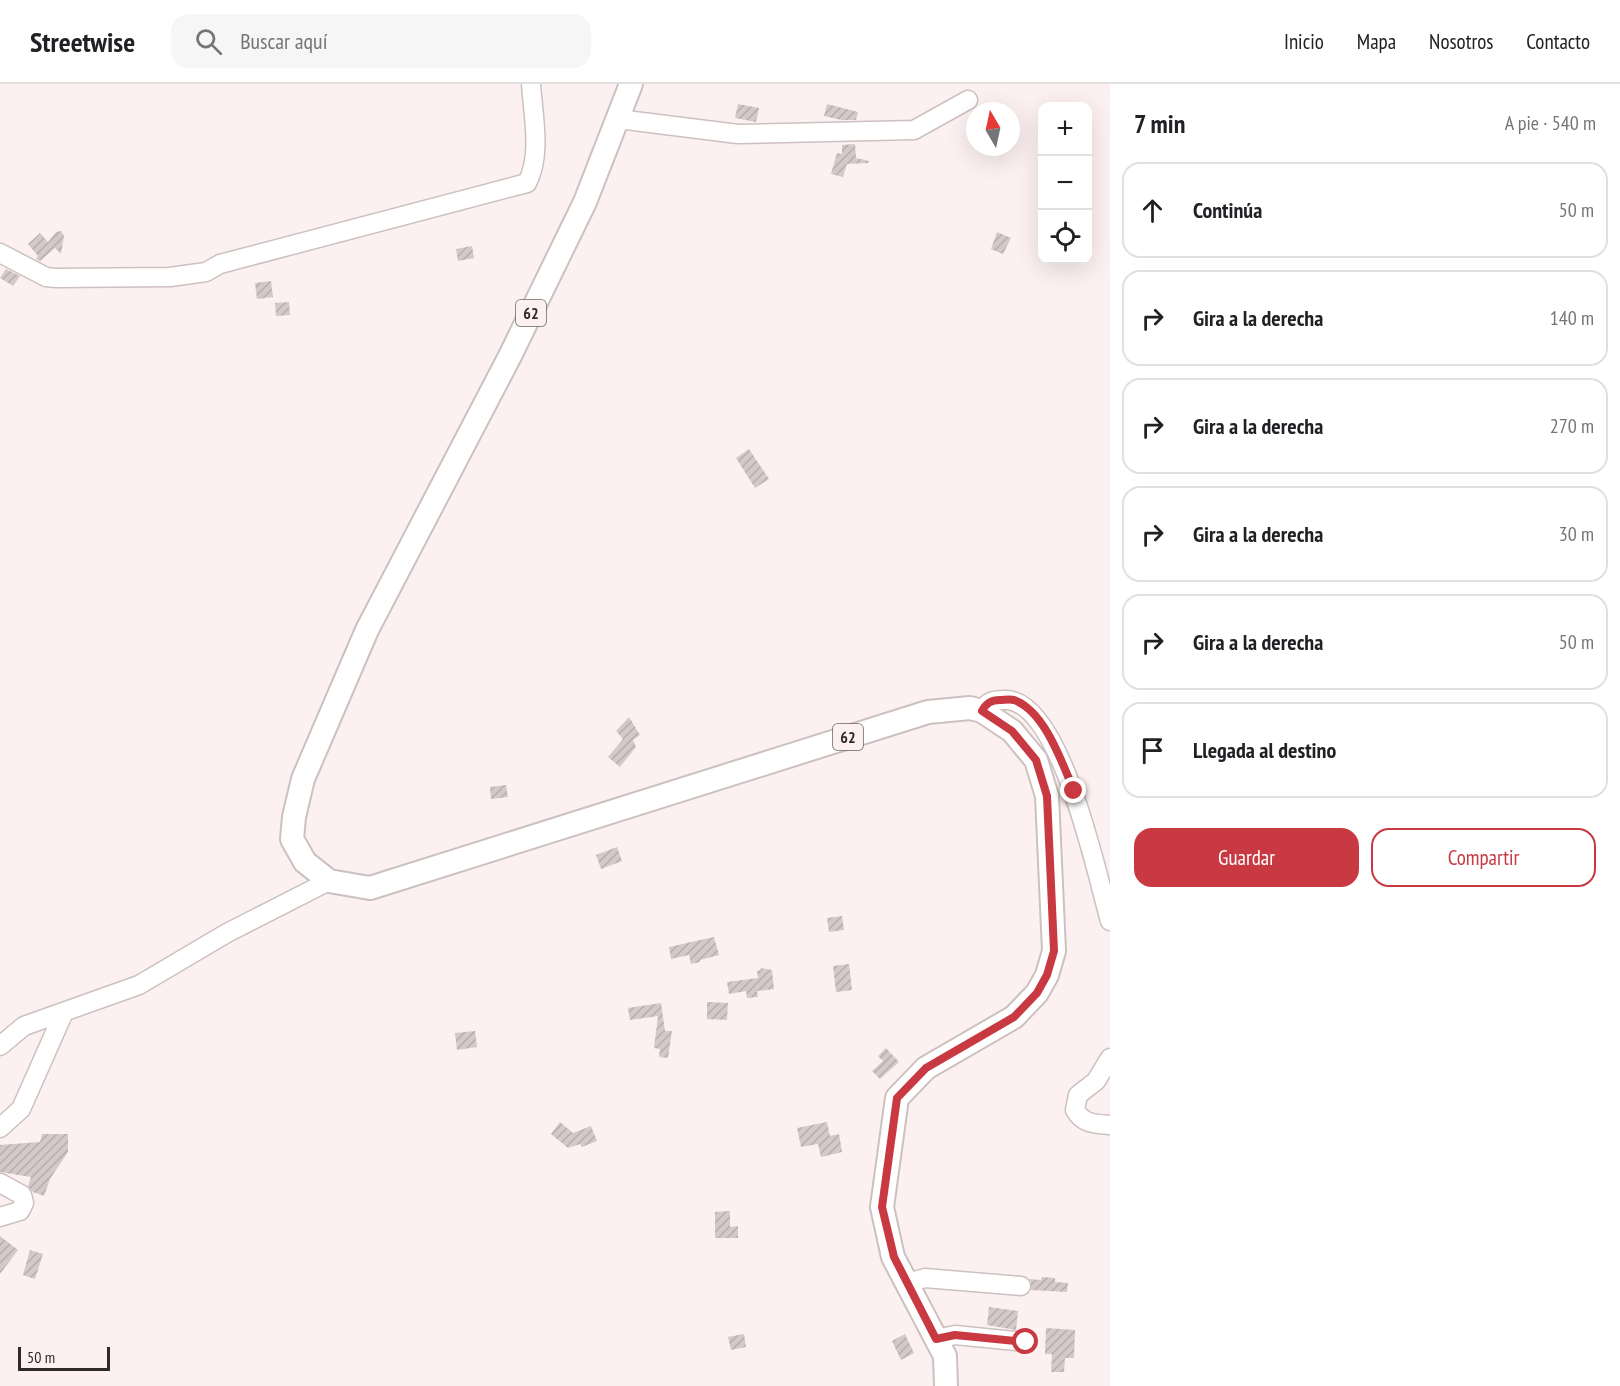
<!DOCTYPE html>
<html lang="es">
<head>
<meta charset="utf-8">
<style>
  :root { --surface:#fff; --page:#f6f6f6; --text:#202124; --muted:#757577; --line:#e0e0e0; --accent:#c93942 }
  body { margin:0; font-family:"PT Sans Narrow",sans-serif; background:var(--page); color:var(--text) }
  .controls { position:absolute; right:18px; top:18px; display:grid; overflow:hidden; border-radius:12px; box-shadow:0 6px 24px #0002 }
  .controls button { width:54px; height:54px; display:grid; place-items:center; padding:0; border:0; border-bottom:2px solid var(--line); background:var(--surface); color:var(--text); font:30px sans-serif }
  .compass { position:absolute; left:966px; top:18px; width:54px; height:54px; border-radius:50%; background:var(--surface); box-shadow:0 6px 24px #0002; rotate:351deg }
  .scale { position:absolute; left:18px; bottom:15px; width:92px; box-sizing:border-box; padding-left:6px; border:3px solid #2e2a2a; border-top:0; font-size:16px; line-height:21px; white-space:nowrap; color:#2e2a2a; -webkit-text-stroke:4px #fcf0f0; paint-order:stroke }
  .stop { position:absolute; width:18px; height:18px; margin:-14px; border:4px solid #c93942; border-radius:50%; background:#fff }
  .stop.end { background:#c93942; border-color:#fff; box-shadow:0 2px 6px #0008 }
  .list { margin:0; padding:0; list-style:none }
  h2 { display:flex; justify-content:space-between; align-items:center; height:78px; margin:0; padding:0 24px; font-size:26px }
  h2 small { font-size:20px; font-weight:400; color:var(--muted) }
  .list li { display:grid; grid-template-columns:39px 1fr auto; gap:18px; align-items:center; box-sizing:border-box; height:96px; margin:0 12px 12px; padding:0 12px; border:2px solid var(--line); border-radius:18px }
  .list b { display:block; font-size:22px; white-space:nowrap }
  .list em { font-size:20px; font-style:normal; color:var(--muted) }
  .actions { display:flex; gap:12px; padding:18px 24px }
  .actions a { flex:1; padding:14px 0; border:2px solid var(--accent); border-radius:18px; text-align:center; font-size:21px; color:var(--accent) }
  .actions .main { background:var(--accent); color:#fff }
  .icon { flex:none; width:33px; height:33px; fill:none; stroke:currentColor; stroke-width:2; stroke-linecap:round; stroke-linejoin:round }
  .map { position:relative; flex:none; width:1110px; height:1302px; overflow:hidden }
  header { display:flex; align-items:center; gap:36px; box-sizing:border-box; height:84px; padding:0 30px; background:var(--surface); border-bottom:2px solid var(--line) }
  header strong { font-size:28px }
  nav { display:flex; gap:33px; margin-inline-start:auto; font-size:21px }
  .search { width:420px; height:54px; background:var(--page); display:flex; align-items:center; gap:15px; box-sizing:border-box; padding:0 21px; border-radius:18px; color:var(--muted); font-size:22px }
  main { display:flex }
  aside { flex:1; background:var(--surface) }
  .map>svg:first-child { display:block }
</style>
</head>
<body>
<header>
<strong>Streetwise</strong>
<div class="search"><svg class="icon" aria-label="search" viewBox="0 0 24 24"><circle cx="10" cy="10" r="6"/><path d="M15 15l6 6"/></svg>Buscar aquí</div>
<nav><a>Inicio</a><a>Mapa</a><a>Nosotros</a><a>Contacto</a></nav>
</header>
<main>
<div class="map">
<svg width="1110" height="1302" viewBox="0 0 1110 1302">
  <defs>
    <pattern id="building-hatch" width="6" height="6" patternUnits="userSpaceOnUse" patternTransform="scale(1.5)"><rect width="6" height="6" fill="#d4c9c8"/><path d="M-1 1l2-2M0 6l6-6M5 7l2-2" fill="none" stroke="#b6adac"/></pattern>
  </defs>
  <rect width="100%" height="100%" fill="#fcf0f0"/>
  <path fill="url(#building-hatch)" d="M738 20 759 24 756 38 735 34Z
    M827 20 858 28 856 36H841L824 32Z
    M855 60 856 74 869 77 868 79 847 80 843 93 831 90 837 69 842 70V61Z
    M61 147 64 152 61 170 55 164 40 177 36 175 38 172 28 160 40 149 48 158 56 148Z
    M997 148 1011 154 1003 170 991 165Z
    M472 162 474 174 458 177 456 165Z
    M6 185 20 192 13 202 0 194Z
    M271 197 273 213 257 215 255 199Z
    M289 218 290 231 276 232 275 219Z
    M749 365 769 395 755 404 736 374Z
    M629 633 640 651 633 656 636 663 620 683 608 673 623 655 616 647Z
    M506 701 508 713 491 715 490 703Z
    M617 763 622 777 601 785 596 771Z
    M842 832 844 846 829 848 827 834Z
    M714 853 719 871 700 876V878L691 880 689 871 671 875 669 863Z
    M849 880 852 906 836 908 833 882Z
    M760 884 772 886 774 905 757 907 758 913 747 914 746 907 729 910 727 898 758 894 757 887 761 886Z
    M707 918 728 919 727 936 707 935Z
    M661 919 665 947H672L668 974 659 973 660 965 654 964 658 932 630 936 628 924Z
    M475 947 477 963 457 966 455 949Z
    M886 964 899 978 880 995 872 987 883 977 878 972Z
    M560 1038 573 1049 591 1042 597 1057 582 1063 580 1060 568 1064 551 1050Z
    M827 1038 830 1052 839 1050 842 1068 821 1073 818 1060 801 1063 797 1044Z
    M42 1050H68V1068L50 1095 44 1112 33 1108 28 1102 31 1093 0 1088V1061L40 1058Z
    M730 1127V1143L738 1142V1154H715V1128Z
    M0 1152 18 1166 0 1190Z
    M30 1166 43 1170 35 1195 23 1191Z
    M1042 1193 1055 1194V1198L1068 1199 1067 1208 1031 1206V1198L1029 1195 1041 1196Z
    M989 1223 1018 1227 1016 1246 987 1241Z
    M1046 1244 1075 1246 1074 1274H1065L1064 1288H1051L1052 1270H1045Z
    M744 1250 746 1263 731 1266 728 1253Z
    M905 1250 914 1269 901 1276 892 1257Z"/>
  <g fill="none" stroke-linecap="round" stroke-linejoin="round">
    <g stroke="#ccc1c0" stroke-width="21">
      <path id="minor" d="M618 35 738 50 914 46 968 16
        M0 169 46 193 56 194 170 193 206 188 220 180 527 99C542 71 533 31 531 0
        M982 627C987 617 994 616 1005 616 1061 615 1097 792 1110 837
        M0 962 24 942 139 901 227 849 329 797
        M1110 974 1096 997 1078 1011 1075 1026C1083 1040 1095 1040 1110 1041
        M0 1044 21 1025 64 928
        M0 1099 22 1111 24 1119 20 1127 0 1133
        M907 1199 925 1194 1021 1202
        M936 1255 955 1251 1026 1258"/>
    </g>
    <g stroke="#ccc1c0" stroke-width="26">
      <path id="major" d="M631 0 585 118 510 272 367 546 303 695 294 733 292 755 305 778 329 797 370 804 928 628 970 624 982 627 1012 647 1036 676 1047 712 1054 867 1047 891 1037 909 1014 933 926 984 897 1014 882 1123 893 1173 945 1272 946 1302"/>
    </g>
    <use href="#minor" stroke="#fff" stroke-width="18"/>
    <use href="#major" stroke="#fff" stroke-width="22"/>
  </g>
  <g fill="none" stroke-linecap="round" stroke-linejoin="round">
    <path stroke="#c93942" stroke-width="8" d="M1026 1258 955 1251 936 1255 894 1173 882 1123 897 1014 926 984 1014 933 1037 909 1047 891 1054 867 1047 712 1036 676 1012 647 982 627C986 619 991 616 1000 616 1004 616 1010 615 1014 616 1045 627 1062 679 1074 707"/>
  </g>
  <g text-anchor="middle" stroke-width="5" stroke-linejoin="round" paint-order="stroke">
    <g fill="#fcf0f0" stroke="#6c6565" stroke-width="1.5">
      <rect x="516" y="216" width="30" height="26" rx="4.5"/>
      <rect x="833" y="640" width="30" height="26" rx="4.5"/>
    </g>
    <g font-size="16" font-weight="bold" fill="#2e2a2a">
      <text x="531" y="235">62</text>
      <text x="848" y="659">62</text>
    </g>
  </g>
</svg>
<div class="controls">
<button>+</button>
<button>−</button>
<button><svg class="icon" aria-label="locate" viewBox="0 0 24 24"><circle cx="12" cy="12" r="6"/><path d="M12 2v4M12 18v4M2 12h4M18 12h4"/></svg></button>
</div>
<svg class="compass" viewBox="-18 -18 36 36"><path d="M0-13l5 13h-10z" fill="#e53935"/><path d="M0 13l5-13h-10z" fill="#757577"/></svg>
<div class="scale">50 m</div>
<div class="stop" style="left:1026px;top:1258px"></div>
<div class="stop end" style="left:1074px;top:707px"></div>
</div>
<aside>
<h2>7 min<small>A pie · 540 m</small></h2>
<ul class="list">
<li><svg class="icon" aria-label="ahead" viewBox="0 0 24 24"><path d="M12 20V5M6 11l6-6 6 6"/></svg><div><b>Continúa</b></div><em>50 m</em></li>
<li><svg class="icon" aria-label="right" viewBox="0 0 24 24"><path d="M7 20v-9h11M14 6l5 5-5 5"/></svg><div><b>Gira a la derecha</b></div><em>140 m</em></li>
<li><svg class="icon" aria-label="right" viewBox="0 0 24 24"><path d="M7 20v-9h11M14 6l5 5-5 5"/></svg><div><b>Gira a la derecha</b></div><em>270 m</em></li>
<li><svg class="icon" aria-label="right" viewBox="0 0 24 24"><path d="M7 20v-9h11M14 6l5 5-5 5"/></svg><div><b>Gira a la derecha</b></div><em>30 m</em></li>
<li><svg class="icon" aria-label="right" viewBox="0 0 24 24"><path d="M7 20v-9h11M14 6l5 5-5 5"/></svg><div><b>Gira a la derecha</b></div><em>50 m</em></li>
<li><svg class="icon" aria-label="arrive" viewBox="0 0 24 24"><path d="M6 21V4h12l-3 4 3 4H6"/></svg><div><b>Llegada al destino</b></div></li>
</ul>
<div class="actions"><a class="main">Guardar</a><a>Compartir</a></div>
</aside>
</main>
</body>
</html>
